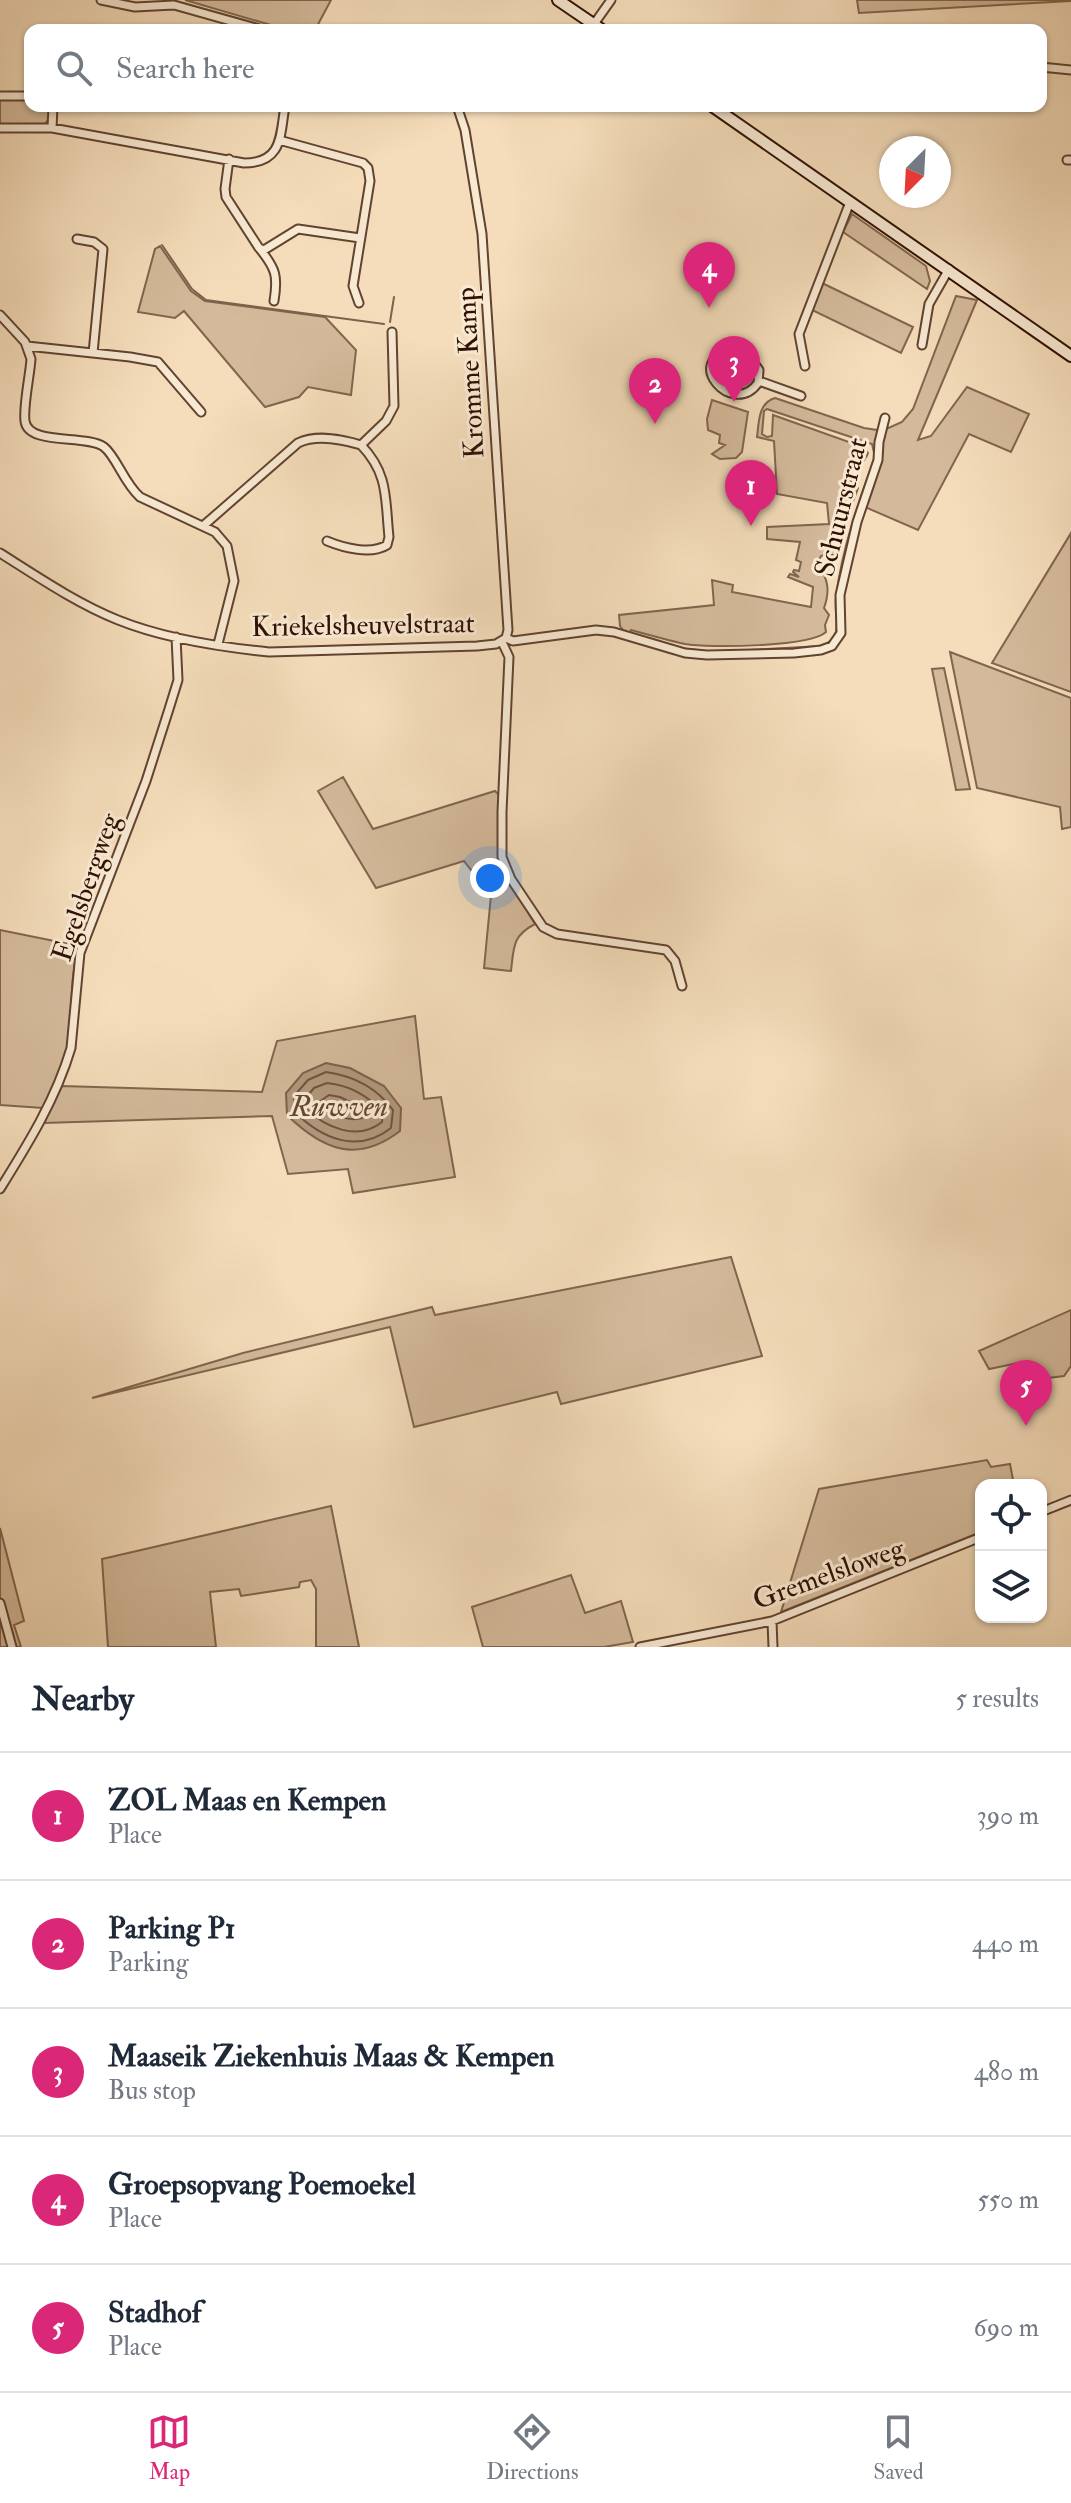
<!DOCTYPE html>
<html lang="en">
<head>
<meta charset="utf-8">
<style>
  :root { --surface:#fff; --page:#f2f2f3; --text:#1f2937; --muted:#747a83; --line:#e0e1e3; --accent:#db2777 }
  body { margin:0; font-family:"IM FELL Double Pica",serif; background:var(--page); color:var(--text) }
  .controls { position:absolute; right:24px; bottom:24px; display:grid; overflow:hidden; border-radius:16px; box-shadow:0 2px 6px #0004 }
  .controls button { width:72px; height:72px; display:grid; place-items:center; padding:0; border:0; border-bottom:2px solid var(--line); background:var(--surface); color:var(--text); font:40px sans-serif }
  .compass { position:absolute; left:879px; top:136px; width:72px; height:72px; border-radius:50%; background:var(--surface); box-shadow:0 2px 6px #0004; rotate:204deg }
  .you { position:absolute; left:490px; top:878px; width:28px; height:28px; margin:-20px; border:6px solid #fff; border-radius:50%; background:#1a73e8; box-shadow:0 0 0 12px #1a73e833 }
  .badge { display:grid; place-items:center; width:52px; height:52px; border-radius:50%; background:var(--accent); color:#fff; font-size:26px; font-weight:700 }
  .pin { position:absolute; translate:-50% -66px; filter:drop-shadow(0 2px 4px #0008) }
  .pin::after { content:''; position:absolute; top:42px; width:28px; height:24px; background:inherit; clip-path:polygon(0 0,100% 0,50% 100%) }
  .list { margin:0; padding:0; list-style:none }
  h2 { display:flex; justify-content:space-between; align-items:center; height:104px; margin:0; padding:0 32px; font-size:34px }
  h2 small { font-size:26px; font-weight:400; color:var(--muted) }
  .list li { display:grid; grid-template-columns:52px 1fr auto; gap:24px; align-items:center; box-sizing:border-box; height:128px; padding:0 32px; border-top:2px solid var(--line) }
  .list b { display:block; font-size:30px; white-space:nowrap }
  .list p { margin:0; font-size:26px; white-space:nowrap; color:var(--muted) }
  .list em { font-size:26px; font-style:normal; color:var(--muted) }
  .icon { flex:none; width:44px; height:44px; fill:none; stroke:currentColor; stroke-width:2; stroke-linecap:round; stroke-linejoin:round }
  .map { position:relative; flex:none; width:1071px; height:1647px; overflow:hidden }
  .search { position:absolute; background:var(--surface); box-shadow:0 2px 6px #0004; left:24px; right:24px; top:24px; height:88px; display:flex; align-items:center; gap:20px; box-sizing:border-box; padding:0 28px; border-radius:16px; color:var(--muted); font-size:30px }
  .sheet { height:744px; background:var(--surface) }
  nav { display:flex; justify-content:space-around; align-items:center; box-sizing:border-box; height:112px; border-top:2px solid var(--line); background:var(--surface); font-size:22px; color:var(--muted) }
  nav a { display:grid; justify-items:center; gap:4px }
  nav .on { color:var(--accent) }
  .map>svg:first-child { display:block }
</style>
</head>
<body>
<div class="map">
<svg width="1071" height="1647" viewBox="0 0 1071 1647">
  <rect width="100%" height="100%" fill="#f5ddbb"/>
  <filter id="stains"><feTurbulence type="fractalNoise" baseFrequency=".0025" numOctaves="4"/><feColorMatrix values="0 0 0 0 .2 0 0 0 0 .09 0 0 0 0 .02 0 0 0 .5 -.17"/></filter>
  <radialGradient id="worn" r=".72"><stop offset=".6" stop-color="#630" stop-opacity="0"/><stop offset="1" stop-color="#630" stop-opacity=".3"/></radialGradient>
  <path fill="#d4ba9b" stroke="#82654e" stroke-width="2" fill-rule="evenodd" d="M185 0H331L315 30H288Z
    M857 0H1071V1L859 13Z
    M0 100H30V106H50V117L45 124H0Z
    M852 214 926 266 930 281 927 289 843 232Z
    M160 246 191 291 205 301 325 317 356 350 351 395 308 387 299 397 265 407 184 311 175 318 138 312 155 249Z
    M822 283 913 327 901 353 812 310Z
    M956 296 977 300 918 440 931 436 967 387 1029 414 1011 452 969 434 918 530 865 507 882 440 886 429 902 422 913 409Z
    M727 357 748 363 756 371 754 385 744 390C730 388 715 384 715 368L721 359Z
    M775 398 864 428 877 430 878 433 876 459 856 517 838 595 839 632 833 643 820 649 710 653 686 652 626 634 620 626 619 615 714 605 712 580 733 585 732 592 811 607 813 587 788 577 790 574 799 577 793 572 794 570 799 571 801 562 796 560 800 542 767 539V527L829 524 827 503 777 494 774 441 757 437C759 422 758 403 775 398ZM767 409 872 444 875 457C858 503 842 549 836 597 833 617 846 637 821 646L713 652 681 648 630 633 631 630C649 635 667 640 685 644 709 648 810 647 826 632L825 625 829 615 824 608C831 589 827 579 818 562L821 556 827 554 838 556 847 526 846 511 854 499 858 488C834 468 863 471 868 453L863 447 773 415 772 436 767 437 762 434 764 411Z
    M712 400 748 412 742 452 736 458 720 459 712 454 725 445 719 443 720 435 708 430 707 419Z
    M1071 533V692L992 663Z
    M950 652 1071 698V827L1062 829 1060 807 977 788Z
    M944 668 970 789 956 790 932 669Z
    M343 777 373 829 495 791 501 797 498 832 501 868 535 924C512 936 514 947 511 971L484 968 494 864 471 870 464 861 376 888 318 791Z
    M0 930 79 946C69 978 73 1012 68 1045 65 1068 54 1088 43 1108L0 1105Z
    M415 1016 424 1099 441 1097 455 1177 353 1193 348 1169 288 1174 272 1116 44 1123 62 1086 262 1092 277 1041Z
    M731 1257 762 1356 561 1404 557 1392 414 1427 390 1327 92 1398 243 1353 432 1307 435 1315Z
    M1071 1310V1366L1064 1376 1032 1380 1028 1361 989 1369 979 1351Z
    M987 1460 991 1467 1010 1464 1014 1485H981V1532L781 1612 819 1489Z
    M331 1506 359 1647H316V1589L311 1580 300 1582 299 1587 241 1596 239 1589 210 1592 216 1647H108L102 1559Z
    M0 1528 24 1621 14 1625 21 1647H0Z
    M571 1575 585 1613 621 1601 633 1642 604 1647H483L472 1607Z"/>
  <path fill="#b2977c" stroke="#7e614b" stroke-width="2" d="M326 1063 350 1068 384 1086 401 1108 400 1131C357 1164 323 1150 287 1115L286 1093 303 1073Z"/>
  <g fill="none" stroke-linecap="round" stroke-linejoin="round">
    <path stroke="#71543e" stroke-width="2" d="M326 1072C354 1076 377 1088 393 1110L391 1128C358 1154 322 1139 295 1112L294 1096 308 1080Z
      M327 1083C349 1085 369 1096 383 1113L382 1122C357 1142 325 1127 305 1108L304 1100 314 1088Z
      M329 1095 340 1097 364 1109 367 1116C353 1124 326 1115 319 1102Z"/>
    <path stroke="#7e614b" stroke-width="2" d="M162 245 192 289 206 300 384 324
      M390 322 394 297"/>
    <g stroke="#614330" stroke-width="11">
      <path id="minor" d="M101 0 135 7 174 5 263 30
        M594 24 611 0
        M1041 67 1071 70
        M0 96H30
        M457 106 465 130 482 234 508 630 506 638
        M0 128H52L244 163C283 163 280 135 285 106
        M52 128 53 106
        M279 140 363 163 368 168 370 181 353 286 359 303
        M229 159 225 189 226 197 259 248 264 250 298 229 360 238
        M1067 160H1071
        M77 239 94 242 103 249 93 353
        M260 249C276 269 278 276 274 301
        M0 315 25 342 31 359C30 375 23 406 25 421 28 446 86 434 104 447 116 456 124 483 140 497L215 532 227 546 234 581 218 644
        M922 345 929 304 949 269
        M27 346 130 357 158 362 201 412
        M732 352 751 359 759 370 758 383C732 419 682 358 732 352Z
        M805 366 799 334 850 202
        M759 381 801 396
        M361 445 386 421 394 406 392 332
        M203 526 298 443C317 434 341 439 361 445 389 474 385 499 389 537L387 545C371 555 344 548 327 541
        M0 553C38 577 76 603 118 620 165 639 219 647 269 652L477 646 496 644 506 638
        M506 638 513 641 596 630 614 632 685 653 707 655 794 653 821 650 832 646 841 633 840 595 857 522 878 460 879 442 885 418
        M502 642 509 657 502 812V857L511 879 543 927 557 934 666 950 675 961 682 986
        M0 1189C28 1144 56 1099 71 1048L80 953 146 781 169 709 178 680 176 637
        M1041 1512 1071 1500
        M0 1603 12 1647
        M772 1621 773 1647
        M640 1647 772 1621 981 1537"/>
    </g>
    <g stroke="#301001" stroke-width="14">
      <path id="secondary" d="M558 0 602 30
        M712 106 1071 356"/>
    </g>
    <use href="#minor" stroke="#f8e9d3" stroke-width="7"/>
    <use href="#secondary" stroke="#f8e9d3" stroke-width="10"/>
  </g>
  <g text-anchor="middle" stroke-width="6" stroke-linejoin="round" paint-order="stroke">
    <g font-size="28" fill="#301001" stroke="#f8e9d3">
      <text transform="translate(469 373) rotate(-93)" y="10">Kromme Kamp</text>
      <text transform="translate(840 507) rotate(-76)" y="10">Schuurstraat</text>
      <text transform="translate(363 624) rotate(-1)" y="10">Kriekelsheuvelstraat</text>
      <text transform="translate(85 887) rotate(-71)" y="10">Egelsbergweg</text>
      <text transform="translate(828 1573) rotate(-20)" y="10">Gremelsloweg</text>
    </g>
    <g font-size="30" font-style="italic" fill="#644632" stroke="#f8e9d3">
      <text x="339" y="1116">Ruwven</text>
    </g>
  </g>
  <rect width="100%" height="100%" filter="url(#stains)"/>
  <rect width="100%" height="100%" fill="url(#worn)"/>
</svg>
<div class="controls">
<button><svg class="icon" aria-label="locate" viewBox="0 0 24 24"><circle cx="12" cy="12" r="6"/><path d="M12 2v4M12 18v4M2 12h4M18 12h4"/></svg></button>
<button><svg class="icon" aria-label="layers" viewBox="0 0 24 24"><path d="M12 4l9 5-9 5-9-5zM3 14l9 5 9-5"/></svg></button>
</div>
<svg class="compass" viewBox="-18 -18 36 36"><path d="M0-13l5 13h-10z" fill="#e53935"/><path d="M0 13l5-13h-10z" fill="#747a83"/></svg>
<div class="you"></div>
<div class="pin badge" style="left:751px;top:526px">1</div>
<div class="pin badge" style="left:655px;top:424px">2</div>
<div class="pin badge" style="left:734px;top:402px">3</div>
<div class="pin badge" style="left:709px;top:308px">4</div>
<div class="pin badge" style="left:1026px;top:1426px">5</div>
<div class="search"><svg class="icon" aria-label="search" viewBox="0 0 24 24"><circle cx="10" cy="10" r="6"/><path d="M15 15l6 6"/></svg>Search here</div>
</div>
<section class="sheet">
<h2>Nearby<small>5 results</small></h2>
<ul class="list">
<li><span class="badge">1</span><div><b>ZOL Maas en Kempen</b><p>Place</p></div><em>390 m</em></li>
<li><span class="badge">2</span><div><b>Parking P1</b><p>Parking</p></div><em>440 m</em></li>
<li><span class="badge">3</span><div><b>Maaseik Ziekenhuis Maas &amp; Kempen</b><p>Bus stop</p></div><em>480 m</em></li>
<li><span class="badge">4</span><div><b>Groepsopvang Poemoekel</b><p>Place</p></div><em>550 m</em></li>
<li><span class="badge">5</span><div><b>Stadhof</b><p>Place</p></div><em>690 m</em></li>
</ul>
</section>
<nav>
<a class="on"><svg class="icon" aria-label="map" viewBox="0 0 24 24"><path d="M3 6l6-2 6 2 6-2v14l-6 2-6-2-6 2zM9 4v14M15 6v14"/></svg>Map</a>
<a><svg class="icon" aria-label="directions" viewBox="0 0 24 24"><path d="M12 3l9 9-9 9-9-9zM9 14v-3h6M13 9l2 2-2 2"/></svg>Directions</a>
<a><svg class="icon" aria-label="saved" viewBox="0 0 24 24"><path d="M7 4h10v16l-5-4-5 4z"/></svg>Saved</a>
</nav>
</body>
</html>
